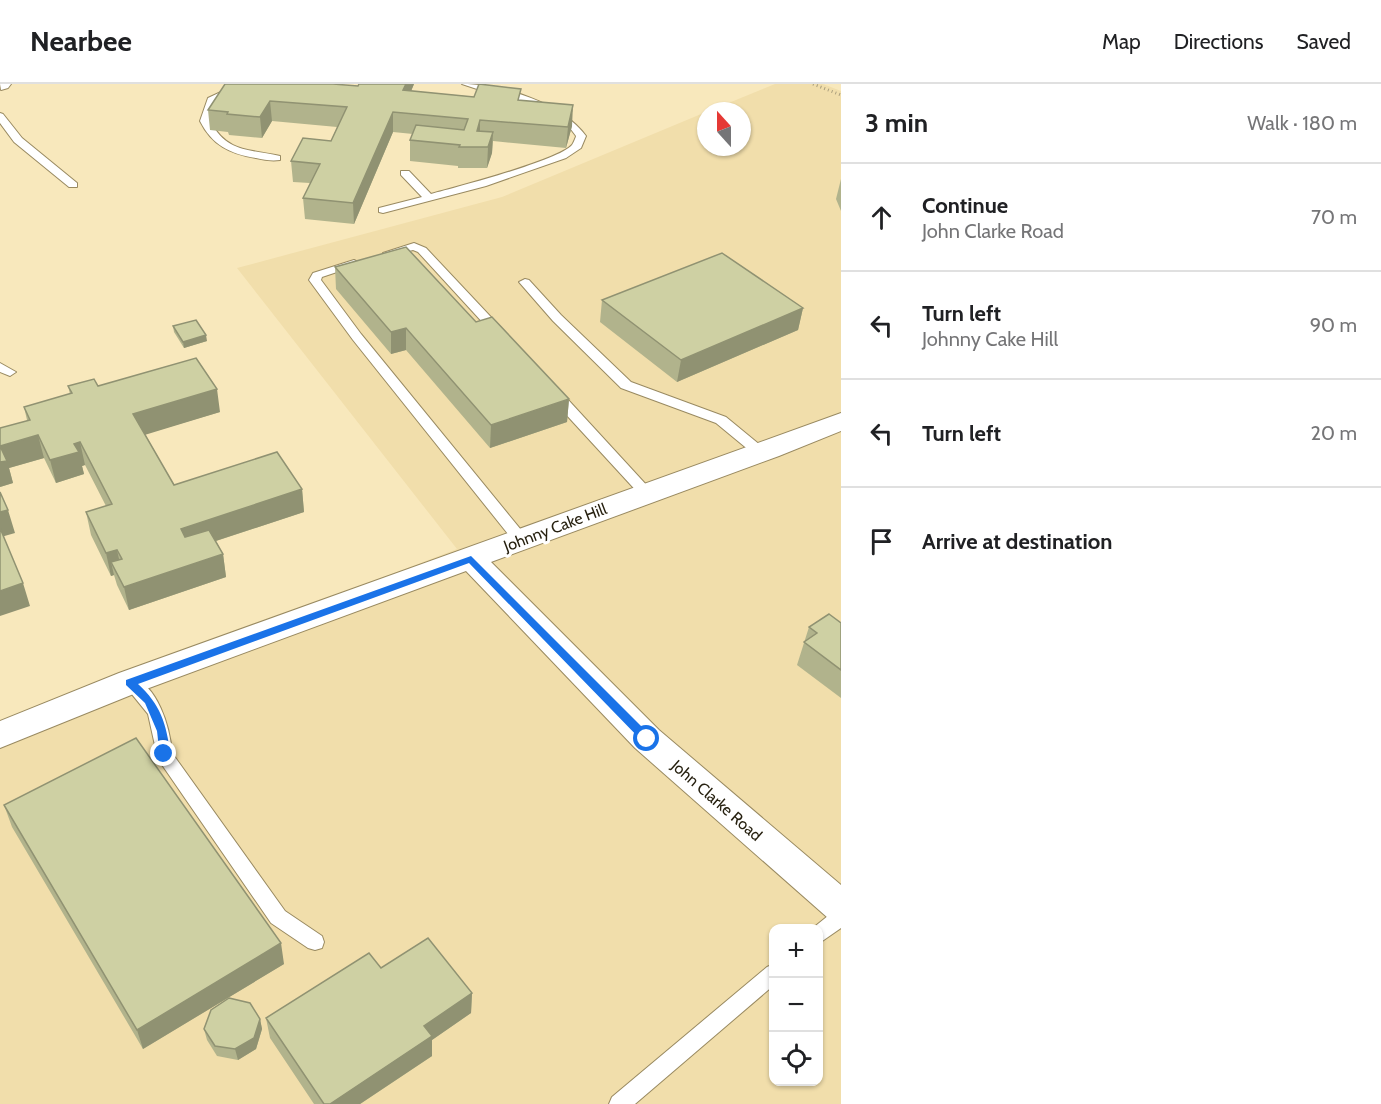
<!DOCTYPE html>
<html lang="en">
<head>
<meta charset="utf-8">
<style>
  :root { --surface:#fff; --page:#f2f2f2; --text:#202124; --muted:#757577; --line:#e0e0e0 }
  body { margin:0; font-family:Cabin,sans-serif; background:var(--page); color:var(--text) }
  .controls { position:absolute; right:18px; bottom:18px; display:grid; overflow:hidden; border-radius:12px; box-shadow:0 2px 4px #0004 }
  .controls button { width:54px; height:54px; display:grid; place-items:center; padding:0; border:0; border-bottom:2px solid var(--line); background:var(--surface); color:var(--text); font:30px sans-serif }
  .compass { position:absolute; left:697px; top:18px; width:54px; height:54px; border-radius:50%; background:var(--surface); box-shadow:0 2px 4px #0004; rotate:339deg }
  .stop { position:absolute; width:18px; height:18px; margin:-14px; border:4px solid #1a73e8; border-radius:50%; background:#fff }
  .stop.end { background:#1a73e8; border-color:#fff; box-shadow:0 2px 6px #0008 }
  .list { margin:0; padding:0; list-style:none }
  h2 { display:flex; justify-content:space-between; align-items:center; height:78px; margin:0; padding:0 24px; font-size:26px }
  h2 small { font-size:20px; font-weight:400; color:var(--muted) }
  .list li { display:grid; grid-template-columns:39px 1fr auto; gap:18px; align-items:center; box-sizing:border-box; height:108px; padding:0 24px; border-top:2px solid var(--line) }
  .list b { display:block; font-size:22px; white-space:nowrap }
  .list p { margin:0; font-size:20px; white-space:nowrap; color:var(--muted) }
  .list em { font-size:20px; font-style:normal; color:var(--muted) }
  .icon { flex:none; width:33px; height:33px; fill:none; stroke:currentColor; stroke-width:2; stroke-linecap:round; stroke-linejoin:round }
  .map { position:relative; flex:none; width:841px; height:1020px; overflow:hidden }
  header { display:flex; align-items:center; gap:36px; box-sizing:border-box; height:84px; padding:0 30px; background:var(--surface); border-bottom:2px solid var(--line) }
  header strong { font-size:28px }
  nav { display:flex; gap:33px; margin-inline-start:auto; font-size:21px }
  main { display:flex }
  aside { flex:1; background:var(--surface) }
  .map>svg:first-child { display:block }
</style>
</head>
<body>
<header>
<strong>Nearbee</strong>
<nav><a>Map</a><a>Directions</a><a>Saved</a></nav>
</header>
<main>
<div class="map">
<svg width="841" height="1020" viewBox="0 0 841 1020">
  <rect width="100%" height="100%" fill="#f8e8bc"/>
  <path fill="#f1deab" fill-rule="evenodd" d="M775 0H823L841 7V1020H0V640L457 465 237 184 502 113 706 28V63H742V27H709ZM774 844H818V998H774Z"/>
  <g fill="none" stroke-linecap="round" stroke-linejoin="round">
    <g stroke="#998a61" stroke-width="2">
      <path id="service" d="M238 0H251L217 16 210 37C227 69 249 65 280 72V76C272 77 264 76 256 74 230 70 212 61 200 37L208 14Z
        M462 0C502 0 562 19 586 52L581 64 566 74 486 102 383 129 379 128V124L422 113 401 91V87H409L431 110C456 103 558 77 572 61 573 60 576 53 576 52L570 44 543 27Z
        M0 29 3 30 22 54 77 99V103H69L14 58 0 39Z
        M414 159 426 164 504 247V253H496L418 168 413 166 389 172 383 169Z
        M354 176 360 179 358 181 322 193 321 196 361 250 526 452 528 456 526 460H516L353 256 309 196 313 189Z
        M525 195 529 196 561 231 631 298 726 333 766 366 768 369 766 372H756L716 339 621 304 553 237 519 198Z
        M0 279 16 288 10 292 0 288Z
        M555 306 560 307 651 406 653 409 651 412H641L550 313 549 310 550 307Z
        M130 592C158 601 170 643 172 669L285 827 322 852 324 858 322 864 315 866 308 864 271 839 158 675 148 630 122 598 124 594Z
        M841 825V844L818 860V844H813L834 827Z
        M774 880V901L635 1020H609L612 1013 767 883Z"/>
    </g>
    <g stroke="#998a61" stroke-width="2">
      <path id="minor" d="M841 329V347L779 372 491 478 659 646 841 801V839L828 834 635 664 466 487 141 607 0 664V637L119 589Z"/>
    </g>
    <g stroke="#998a61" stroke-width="2">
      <path id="secondary" d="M0 0H11L8 4 1 6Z"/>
    </g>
    <path stroke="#ab9f7d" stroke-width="3" stroke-dasharray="1 3" stroke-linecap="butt" d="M813 0 841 11"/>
    <use href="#service" fill="#fff" fill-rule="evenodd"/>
    <use href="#minor" fill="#fff" fill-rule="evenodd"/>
    <use href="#secondary" fill="#fff" fill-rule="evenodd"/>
  </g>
  <path fill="#b1b38c" d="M359 0H414L411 7 520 17 572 42 566 64 493 57 492 69 487 84H458V82L410 77V56L413 50 393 48 354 140 305 135 303 114 310 99 293 98 291 77 331 57 337 43 272 37 262 54 229 51 228 48 210 46 208 26 358 2Z
    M841 95V127L836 115Z
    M335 183 476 238 569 315 567 338 490 364 406 266 391 270 336 205Z
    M602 216 803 224 798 246 677 298 600 238Z
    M173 242 207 257 184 264 174 248Z
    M68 302H98L220 328 145 350 174 401 302 405 304 428 216 457 223 470 226 493 129 526 117 501 114 491 111 492 91 451 86 428 106 422 85 381 82 382 84 390 56 399 44 374 9 384 13 399 0 403 27 336 24 323 70 310Z
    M841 539V614L797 581 809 543Z
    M4 721 284 880 143 965 12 743Z
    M381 884 472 909 471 929 432 956V972L360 1020H314L270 954 266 934Z
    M260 935 262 945 256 965 238 976 217 972 207 956 204 945Z"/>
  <path fill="#909272" d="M406 0H414L403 27V6Z
    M270 17 272 37 262 54 260 33Z
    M573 21 572 42 566 64 568 43Z
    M393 28V48L354 140 353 119Z
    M480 36V56L477 47Z
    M493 48 492 69 487 84 488 63Z
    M803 224 798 246 677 298 681 276Z
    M406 244V266L391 270V248Z
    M206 251 207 257 184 264 183 258Z
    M217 305 220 328 138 353 133 330Z
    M569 315 567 338 490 364 491 341Z
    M38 351 44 374 9 384 13 399 0 403V362Z
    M80 358 85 381 82 382 84 390 56 399 50 376 74 360Z
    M302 405 304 428 185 467 181 445Z
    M8 426 15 449 1 453 0 449V428Z
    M117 466 122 488 111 478 114 491 111 492 106 469Z
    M223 470 226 493 129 526 124 503Z
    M23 499 30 522 0 532V507Z
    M281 859 284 880 143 965 137 946Z
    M472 909 471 929 432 956V972L360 1020H330L424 942Z
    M260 935 262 945 256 965 238 976 235 965Z"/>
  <path fill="#ced0a3" stroke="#909272" stroke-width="1.5" d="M225 0H333L358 2 359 0H406L403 6 474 13 479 0 521 5 518 16 573 21 568 43 480 36 477 47 493 48 488 63H459L460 61 410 56 416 41 464 46 468 35 393 28 353 119 303 114 320 80 291 77 303 54 331 57 347 23 270 17 260 33 227 30 228 28 208 26Z
    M406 163 476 238 492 233 569 315 491 341 406 244 391 248 335 183Z
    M722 169 803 224 681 276 602 216Z
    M196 236 206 251 183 258 173 242Z
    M196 274 217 305 133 330 174 401 277 368 302 405 181 445 185 453 209 446 223 470 124 503 111 478 122 475 117 466 106 469 86 428 112 420 80 358 74 360 79 368 50 376 38 351 0 362 7 377 0 378V344L30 336 24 323 72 309 68 302 94 295 98 302Z
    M0 408 8 426 0 428Z
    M0 444 23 499 0 507Z
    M829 530 841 539V586L804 558 817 549 809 543Z
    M136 654 281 859 137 946 4 721Z
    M428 854 472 909 424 942 432 952 330 1020H324L266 934 369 869 381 884Z
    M229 914 250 919 260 935 254 954 235 965 215 962 204 945 211 926Z"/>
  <path fill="#1a73e8" d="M471 472 651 652V658H643L469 479 138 600C160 620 167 640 170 670L164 674 160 673 157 647 145 619 126 601V596Z"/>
  <g text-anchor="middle" stroke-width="6" stroke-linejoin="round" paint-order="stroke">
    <g font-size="16" fill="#272110" stroke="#fff">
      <text transform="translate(555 443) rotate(-21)" y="6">Johnny Cake Hill</text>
      <text transform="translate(717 716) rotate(41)" y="6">John Clarke Road</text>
    </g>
  </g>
</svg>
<div class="controls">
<button>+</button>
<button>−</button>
<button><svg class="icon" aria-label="locate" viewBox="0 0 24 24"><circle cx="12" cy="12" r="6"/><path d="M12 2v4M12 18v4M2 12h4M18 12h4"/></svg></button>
</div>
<svg class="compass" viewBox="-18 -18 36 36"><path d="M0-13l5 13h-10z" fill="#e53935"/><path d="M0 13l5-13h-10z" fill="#757577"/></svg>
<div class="stop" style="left:647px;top:655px"></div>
<div class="stop end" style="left:164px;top:670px"></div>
</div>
<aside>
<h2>3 min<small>Walk · 180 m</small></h2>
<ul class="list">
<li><svg class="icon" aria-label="ahead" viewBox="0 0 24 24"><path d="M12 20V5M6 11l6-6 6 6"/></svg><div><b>Continue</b><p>John Clarke Road</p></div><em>70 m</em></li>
<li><svg class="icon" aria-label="left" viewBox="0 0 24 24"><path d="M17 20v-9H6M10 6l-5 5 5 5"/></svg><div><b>Turn left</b><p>Johnny Cake Hill</p></div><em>90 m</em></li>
<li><svg class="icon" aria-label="left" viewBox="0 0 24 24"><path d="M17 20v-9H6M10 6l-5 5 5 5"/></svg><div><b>Turn left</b></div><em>20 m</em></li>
<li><svg class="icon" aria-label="arrive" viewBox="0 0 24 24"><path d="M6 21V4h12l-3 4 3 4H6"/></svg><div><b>Arrive at destination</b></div></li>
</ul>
</aside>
</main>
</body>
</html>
